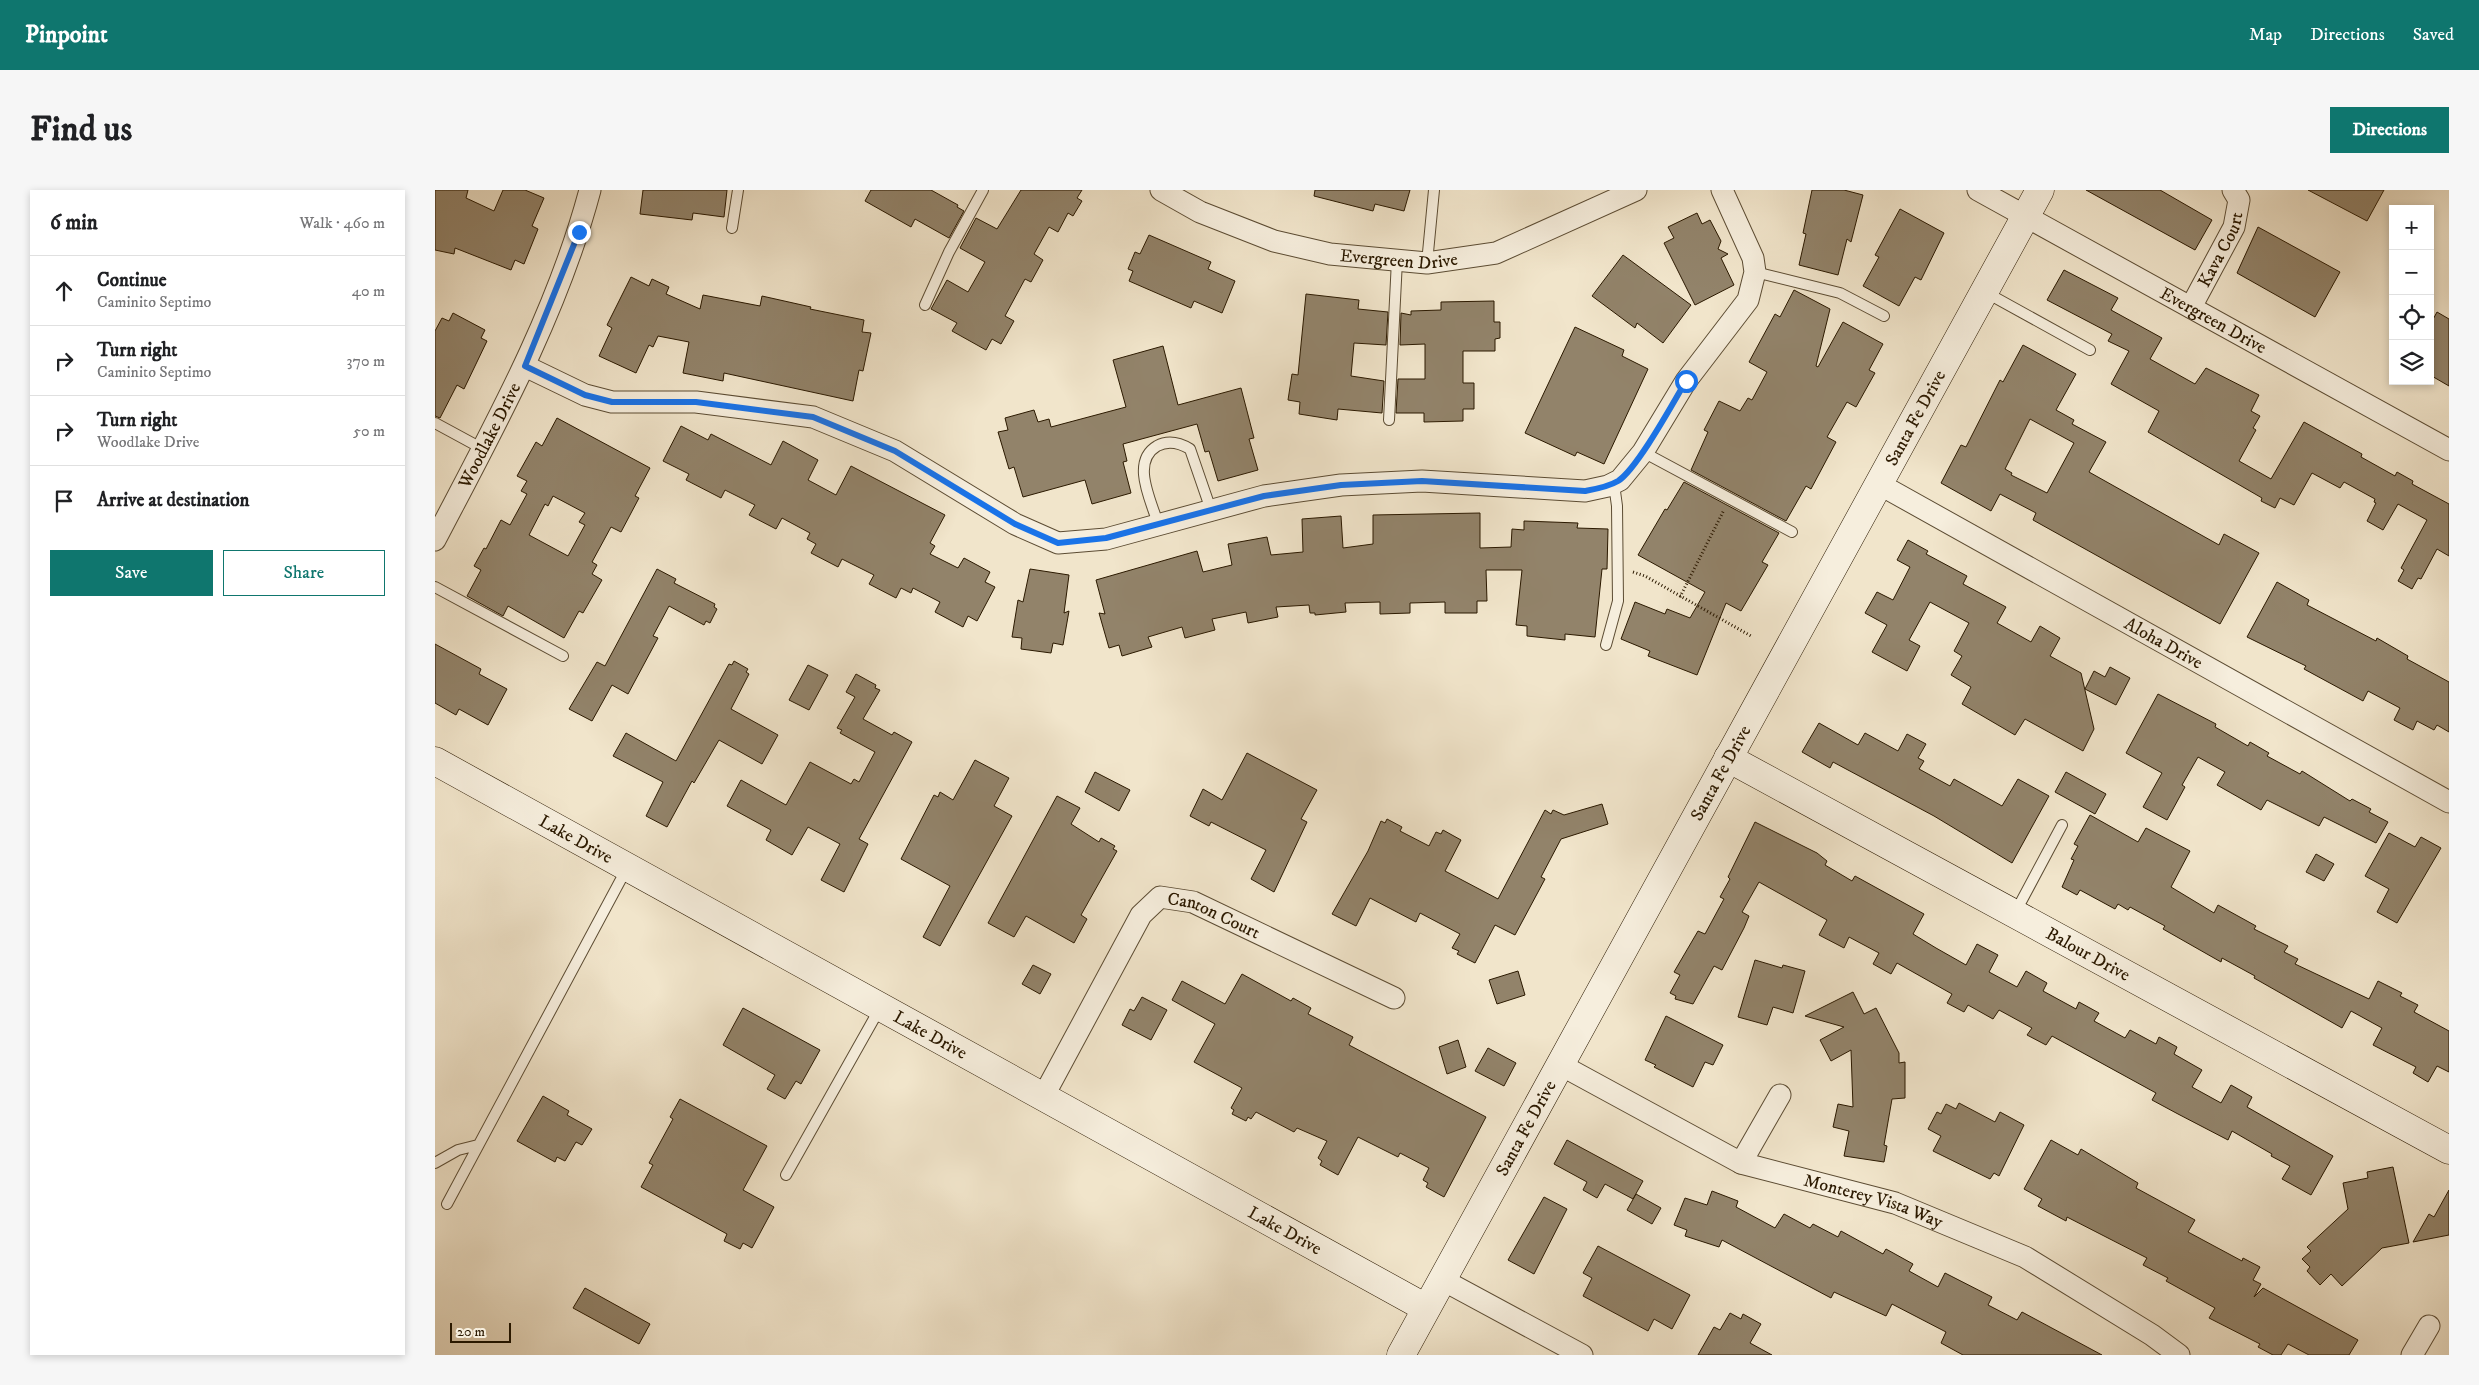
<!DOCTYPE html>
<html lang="en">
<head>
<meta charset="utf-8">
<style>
  :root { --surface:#fff; --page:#f6f6f6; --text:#202124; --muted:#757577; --line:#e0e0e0; --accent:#0f766e }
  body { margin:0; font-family:"IM FELL DW Pica",serif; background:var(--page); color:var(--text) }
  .controls { position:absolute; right:15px; top:15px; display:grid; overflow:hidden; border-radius:0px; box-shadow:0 2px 8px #0003 }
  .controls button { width:45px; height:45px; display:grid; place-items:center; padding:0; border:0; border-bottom:1px solid var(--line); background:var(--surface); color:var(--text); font:25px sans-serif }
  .scale { position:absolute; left:15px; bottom:12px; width:61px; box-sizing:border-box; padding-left:5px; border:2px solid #2b1900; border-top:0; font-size:14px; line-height:18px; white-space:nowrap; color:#2b1900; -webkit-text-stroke:4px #f6eedd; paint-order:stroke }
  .stop { position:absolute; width:15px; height:15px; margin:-11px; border:4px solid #1a73e8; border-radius:50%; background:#fff }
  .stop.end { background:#1a73e8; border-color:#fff; box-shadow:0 1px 5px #0008 }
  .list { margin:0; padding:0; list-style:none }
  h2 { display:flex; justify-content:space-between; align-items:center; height:65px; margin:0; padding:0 20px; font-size:21px }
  h2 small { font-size:16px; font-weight:400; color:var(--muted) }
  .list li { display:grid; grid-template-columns:32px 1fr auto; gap:15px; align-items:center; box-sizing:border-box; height:70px; padding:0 20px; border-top:1px solid var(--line) }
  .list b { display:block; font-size:19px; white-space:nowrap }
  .list p { margin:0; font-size:16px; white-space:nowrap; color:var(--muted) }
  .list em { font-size:16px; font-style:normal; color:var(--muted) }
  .actions { display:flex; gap:10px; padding:15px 20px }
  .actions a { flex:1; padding:11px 0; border:1px solid var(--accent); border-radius:0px; text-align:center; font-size:18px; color:var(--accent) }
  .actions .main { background:var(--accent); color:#fff }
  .icon { flex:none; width:28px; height:28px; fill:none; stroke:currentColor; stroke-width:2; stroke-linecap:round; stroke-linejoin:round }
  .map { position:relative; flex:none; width:2014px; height:1165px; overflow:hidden; border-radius:0px }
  header { display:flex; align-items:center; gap:30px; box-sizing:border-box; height:70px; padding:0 25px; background:var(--accent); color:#fff }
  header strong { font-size:24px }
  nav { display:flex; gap:28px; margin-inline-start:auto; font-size:18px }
  .intro { display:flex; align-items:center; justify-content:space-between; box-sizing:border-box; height:120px; padding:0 30px }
  h1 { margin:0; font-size:35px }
  .button { padding:12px 22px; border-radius:0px; background:var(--accent); color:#fff; font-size:18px; font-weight:700 }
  main { display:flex; gap:30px; padding:0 30px }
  aside { flex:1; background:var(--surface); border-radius:0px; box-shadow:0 2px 8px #0003 }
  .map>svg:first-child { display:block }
</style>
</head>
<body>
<header>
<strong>Pinpoint</strong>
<nav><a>Map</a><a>Directions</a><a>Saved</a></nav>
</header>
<div class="intro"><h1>Find us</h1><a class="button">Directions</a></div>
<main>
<aside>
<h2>6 min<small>Walk · 460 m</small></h2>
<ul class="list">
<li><svg class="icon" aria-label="ahead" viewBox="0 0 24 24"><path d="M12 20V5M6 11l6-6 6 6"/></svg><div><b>Continue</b><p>Caminito Septimo</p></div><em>40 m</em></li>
<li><svg class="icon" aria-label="right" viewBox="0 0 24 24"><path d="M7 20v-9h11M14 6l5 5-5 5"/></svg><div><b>Turn right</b><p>Caminito Septimo</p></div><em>370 m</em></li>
<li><svg class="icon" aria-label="right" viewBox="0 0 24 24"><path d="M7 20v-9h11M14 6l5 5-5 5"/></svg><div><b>Turn right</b><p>Woodlake Drive</p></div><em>50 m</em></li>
<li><svg class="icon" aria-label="arrive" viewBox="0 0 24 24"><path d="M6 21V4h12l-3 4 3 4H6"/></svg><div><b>Arrive at destination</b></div></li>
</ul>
<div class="actions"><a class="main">Save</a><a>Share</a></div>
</aside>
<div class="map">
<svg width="2014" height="1165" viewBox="0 0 2014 1165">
  <rect width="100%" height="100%" fill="#f1e5cb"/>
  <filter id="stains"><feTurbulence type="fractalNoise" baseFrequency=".004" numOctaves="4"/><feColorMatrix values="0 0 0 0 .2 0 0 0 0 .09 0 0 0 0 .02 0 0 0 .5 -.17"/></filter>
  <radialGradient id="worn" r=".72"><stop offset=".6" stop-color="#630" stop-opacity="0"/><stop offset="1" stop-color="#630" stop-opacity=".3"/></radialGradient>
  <path fill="#92836a" stroke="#2b1900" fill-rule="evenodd" d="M0 0H33L31 8 59 21 68 0H90L109 8 97 36 103 39 89 74 80 70 76 80 20 58 19 64 0 60Z
    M208 0H292L289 27 258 23 257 30 205 24Z
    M436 0H496L523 15 522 17 529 21 514 48 480 29 476 37 430 11Z
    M586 0H647L642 8 647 11 638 26 633 23 623 42 614 37 599 64 608 70 596 92 590 89 570 126 579 131 566 154 557 149 551 160 517 141 522 133 496 119 512 90 533 102 550 72 525 58 541 28 562 39Z
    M880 0H975L969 21 940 14 938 21 879 6Z
    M1377 0H1409L1428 5 1416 52 1412 49 1403 85 1364 75 1371 44 1368 43Z
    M1651 0H1725L1777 30 1760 60Z
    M1873 0H1949L1932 31Z
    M1465 19 1509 43 1486 90 1480 87 1464 116 1428 96 1444 67 1440 65Z
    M1262 23 1267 34 1275 30 1286 51 1283 59 1293 64 1286 68 1299 95 1260 115 1229 53 1239 48 1233 37Z
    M1823 37 1905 82 1880 127 1802 83Z
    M714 45 776 72 773 79 800 91 787 123 759 111 756 118 694 91 698 81 693 79 700 62 705 64Z
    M1188 65 1256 115 1228 153 1202 133 1200 138 1157 106Z
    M1629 80 1683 108 1676 120 1727 148 1715 169 1760 194 1771 178 1824 205 1816 221 1825 226 1818 238 1821 240 1804 271 1836 289 1869 232 1927 264 1926 267 1960 286 1962 282 1978 291 1977 294 2014 314V366L2002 359 1986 389 1983 388 1977 399 1963 391 1969 380 1966 378 1992 330 1963 314 1948 340 1932 331 1941 313 1939 312 1940 309 1909 292 1905 298 1877 283 1859 315 1845 308 1840 318 1826 311 1827 308 1713 242 1724 221 1676 194 1694 161 1673 151 1677 144 1612 110Z
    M196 87 214 96 217 89 234 97 231 104 265 119 268 105 325 116 327 106 376 117 375 119 429 130 427 142 436 143 428 181 424 180 418 211 289 183 288 191 248 183 254 152 223 146 218 157 214 155 201 183 164 166 177 138 172 135Z
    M1359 100 1395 119 1381 176 1383 177 1408 132 1448 154 1434 180 1440 183 1421 217 1412 212 1392 247 1401 252 1376 299 1371 296 1351 331 1256 280 1273 242 1269 240 1284 211 1305 221 1313 208 1317 210 1332 182 1314 172 1340 124 1345 127Z
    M871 104 924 110 923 119 953 122 951 155 919 153 916 186 949 191 947 223 903 219 902 230 864 224 865 212 853 210 857 184 863 185Z
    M1059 111V132H1065V148L1060 149V161H1028V193H1039V219H1028V231L989 232V223H961L963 189H990V154L965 155 966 123 976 125V121L1006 120V112Z
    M2002 122 2014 129V196L1995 185V135Z
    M18 123 50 140 46 148 52 151 29 199 22 195 5 228 0 226V141L7 128 14 131Z
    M1140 137 1189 160 1187 166 1213 179 1169 274 1142 262 1140 266 1090 243Z
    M1588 155 1641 184 1621 220 1639 230 1637 234 1671 252 1654 282 1784 355 1789 344 1824 363 1785 434 1598 330 1601 323 1565 304 1556 321 1506 293 1526 255 1531 257 1565 190 1568 192ZM1595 229 1639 253 1612 303 1576 285 1577 283 1570 279Z
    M728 156 743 215 806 198 819 248 814 249 823 280 783 291 774 261 770 262 762 234 688 254 692 271 688 272 696 303 657 314 650 290 588 307 579 277 574 279 563 242 573 240 570 228 599 220 603 232 614 229 616 237 691 217 678 170Z
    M122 228 215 278 200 306 204 308 186 342 176 337 157 372 162 375 157 384 167 390 148 423 144 421 129 448 73 416 68 426 32 406 46 380 39 376 49 358 51 359 66 330 75 335 92 304 86 301 92 291 82 286 101 252 107 256ZM118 306 150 323 144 332 150 335 133 366 94 345 110 314 113 316Z
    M246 236 273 250 276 244 336 275 348 251 383 270 373 290 401 305 416 276 510 325 495 353 500 356 495 364 523 378 529 368 555 382 550 392 560 397 542 431 533 426 528 437 500 422 505 412 478 398 476 403 466 398 461 408 434 394 439 385 407 369 403 377 376 363 381 354 372 349 375 343 347 328 341 339 314 325 320 315 290 300 286 308 251 290 254 284 228 271Z
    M1249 292 1344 343 1327 372 1333 375 1306 421 1291 413 1262 485 1213 466 1215 461 1186 449 1200 412 1230 424 1232 419 1255 428 1270 402 1203 365 1230 319 1232 320Z
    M1045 323V358L1076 357 1077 339 1089 340V331L1143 333 1142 338 1173 339 1172 379H1167L1160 447 1130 444V450L1092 446V436L1081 435 1087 380H1051L1052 411H1042V423H1010V412L975 413V423L945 424V412L910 413 911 422 880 425V423H875L874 415 841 417 843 427 813 433 811 422 777 429 780 440 750 448 747 437 713 447 717 457 687 466 684 455 674 458 664 423 670 424 661 390 762 361 768 382 797 375 793 354 832 347 836 365 868 362 867 329 906 326 908 358 938 354V325Z
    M1473 350 1493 361 1491 364 1532 386 1528 394 1571 417 1562 433 1596 452 1605 436 1625 448 1615 466 1646 483 1659 539 1648 561 1590 529 1580 545 1527 514 1536 497 1516 485 1527 466 1519 461 1534 433 1495 412 1474 450 1485 456 1472 481 1437 462 1452 435 1430 423 1442 402 1458 410 1475 377 1462 370Z
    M222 379 241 389 239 393 280 414 279 417 282 419 275 433 271 431 269 435 234 416 218 446 223 448 193 504 177 495 157 531 134 519 162 472 170 476Z
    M595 379 634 385 629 423 634 421 628 455 618 453 616 463 586 459 587 448 577 447 583 410 588 412Z
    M1842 392 1874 410 1872 415 1941 451 1942 448 1973 466 1972 469 2014 492V542L2002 535 1999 540 1982 531 1978 540 1959 530 1965 518 1933 501 1928 511 1869 479 1871 476 1812 447Z
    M0 454 46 479 44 484 72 499 53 535 24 519 21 525 0 513Z
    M299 471 313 479 311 482 314 484 296 519 343 545 327 574 284 550 259 593 257 591 232 637 211 626 228 592 178 566 191 543 241 571 294 474 297 475Z
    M373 475 393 485 374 520 354 510Z
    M1675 477 1695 488 1681 515 1650 499 1659 481 1670 487Z
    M421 484 441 495 440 498 445 500 428 529 457 545 459 542 477 552 424 649 433 654 409 702 386 690 405 654 373 637 357 665 331 650 336 640 292 616 306 590 351 615 375 572 416 594 419 589 424 592 440 562 405 543 407 540 402 538 420 507 411 502Z
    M1723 504 1781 534 1780 537 1813 556 1815 552 1834 563 1832 566 1865 584 1867 581 1915 611 1917 609 1936 619 1934 622 1953 632 1941 653 1889 627 1884 636 1832 610 1826 620 1782 595 1790 582 1763 567 1747 595 1750 597 1732 630 1708 617 1727 583 1691 563Z
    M1384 533 1423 555 1430 543 1463 561 1472 544 1491 554 1483 568 1489 571 1484 579 1515 596 1519 589 1567 616 1583 589 1614 606 1577 673 1499 626 1398 572 1395 578 1367 562Z
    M812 563 882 600 866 629 872 632 839 702 816 689 831 660 776 632 774 636 755 626 768 599 787 610Z
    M540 570 574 588 559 616 577 626 505 756 488 747 515 696 466 669 499 605 503 607 505 602 518 610Z
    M660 582 695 600 684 621 650 602Z
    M1631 582 1671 604 1660 624 1620 602Z
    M622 606 645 618 636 634 664 652 666 648 680 656 678 659 682 661 646 725 652 729 639 753 591 726 579 747 553 733Z
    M1167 614 1173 634 1126 649 1106 687 1110 689 1080 745 1060 735 1040 773 1022 764 1024 761 1017 758 1025 744 985 723 981 732 935 708 921 736 897 724 933 661 946 631 950 633 952 629 967 637 965 641 994 656 1001 642 1006 644 1008 640 1026 650 1010 681 1063 709 1110 620 1116 624 1118 620 1129 625Z
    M1655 625 1703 652 1711 638 1755 661 1736 697 1779 723 1783 715 1821 736 1819 739 1853 756 1849 762 1863 769 1860 774 1934 809 1943 791 1967 803 1965 806 1983 815 1979 822 2014 841V882L2002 876 1993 892 1978 883 1981 877 1938 855 1947 838 1916 821 1907 838 1819 788 1820 786 1787 768 1786 772 1728 739 1730 736 1695 717 1693 720 1683 714 1680 719 1645 700 1642 705 1627 697 1639 670 1636 669 1643 656 1639 654Z
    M1320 632 1382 663 1392 671 1390 675 1417 691 1420 686 1489 724 1478 744 1501 758 1531 775 1542 754 1563 765 1554 782 1582 797 1591 781 1612 793 1608 801 1641 819 1644 812 1664 823 1659 831 1690 848 1695 840 1721 854 1724 847 1742 857 1739 864 1767 880 1757 897 1786 913 1796 895 1817 907 1812 917 1898 966 1876 1005 1847 989 1855 976 1836 966 1837 964 1797 941 1793 950 1743 924 1717 910 1721 903 1617 846 1611 855 1592 845 1597 838 1564 820 1558 829 1533 815 1529 822 1512 813 1517 804 1462 773 1456 784 1438 774 1444 763 1414 747 1409 758 1384 745 1392 730 1324 692 1307 722 1314 726 1309 738 1287 780 1279 776 1258 814 1240 809 1241 806 1235 803 1245 785 1239 782 1263 741 1270 744 1289 709 1285 707 1295 689 1293 687Z
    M1954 643 1980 657 1986 647 2006 658 1962 733 1942 722 1954 699 1930 686Z
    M1881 664 1899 674 1889 691 1871 682Z
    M1320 770 1347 778 1348 775 1370 781 1358 823 1338 817 1332 835 1303 827Z
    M598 775 616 784 605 804 587 794Z
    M1083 781 1090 805 1062 814 1054 790Z
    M807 784 856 811 858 808 876 818 873 824 918 847 914 855 1051 927 1009 1007 991 997 993 993 988 990 994 978 965 963 963 967 923 947 903 985 885 975 887 971 883 968 892 951 862 938 859 942 821 922 816 929 813 927 811 931 797 924 799 920 796 918 807 898 759 872 780 834 737 810 747 791 790 814Z
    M1418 802 1429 824 1441 818 1464 863V873L1470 872V908L1457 909 1449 955 1452 956 1449 972 1409 966 1414 941 1398 937 1403 914 1418 917 1416 860 1396 871 1385 850 1409 837 1370 826Z
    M707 807 732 820 716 850 687 835 695 819 699 821Z
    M308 818 385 860 366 894 361 891 350 909 332 899 340 885 288 855Z
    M1231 826 1288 855 1278 875 1270 872 1258 897 1219 877 1221 875 1210 870Z
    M1023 850 1031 877 1012 884 1004 857Z
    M1053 858 1081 873 1069 896 1040 881Z
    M108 906 134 921 132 925 157 939 147 955 141 952 130 971 122 967 120 972 82 951Z
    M245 909 332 956 308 1000 339 1017 317 1058 308 1053 305 1059 289 1051 292 1044 206 997 218 975 214 973 238 929 235 927Z
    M1524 913 1560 932 1565 922 1589 935 1564 986 1559 983 1555 989 1498 961 1506 946 1493 939 1502 922 1506 924 1511 914 1521 919Z
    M1132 950 1208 991 1198 1009 1170 994 1162 1008 1148 1000 1152 992 1119 974Z
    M1616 950 1643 965 1646 959 1703 993 1701 998 1760 1030 1753 1042 1807 1071 1808 1068 1825 1077 1818 1090 1826 1094 1819 1107 1828 1098 1923 1150 1914 1165H1874L1853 1154 1846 1165H1838L1823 1157 1825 1154 1774 1128 1780 1118 1731 1091 1733 1088 1708 1075 1712 1068 1632 1027 1631 1031 1603 1016 1607 1009 1589 999Z
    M1958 977 1974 1053 1947 1058 1907 1096 1896 1084 1885 1095 1872 1081 1875 1077 1867 1069 1876 1061 1872 1057 1913 1019 1908 993 1933 988 1932 982Z
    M2014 1000V1045L1978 1052 1994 1024 1999 1027Z
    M1277 1001 1303 1011 1301 1017 1340 1038 1349 1024 1375 1038 1378 1034 1403 1047 1406 1041 1448 1064 1451 1059 1478 1074 1474 1081 1503 1097 1510 1083 1557 1107 1553 1115 1582 1130 1587 1122 1667 1165H1528L1506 1153 1511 1142 1457 1114 1451 1126 1399 1102 1396 1108 1287 1050 1284 1057 1250 1046 1252 1040 1239 1035 1250 1008 1272 1015Z
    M1201 1004 1226 1018 1217 1034 1192 1020Z
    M1109 1007 1132 1019 1099 1084 1073 1070Z
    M1163 1056 1255 1105 1237 1139 1219 1129 1213 1141 1148 1106 1157 1088 1148 1083Z
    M150 1098 215 1134 204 1154 138 1118Z
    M1295 1123 1306 1129 1308 1124 1326 1134 1315 1153 1337 1165H1263L1279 1137 1285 1140Z"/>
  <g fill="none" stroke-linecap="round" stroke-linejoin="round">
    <g stroke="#5c4c33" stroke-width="12">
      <path id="lane" d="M297 38 303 0
        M992 73 999 0
        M1320 82 1405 103 1449 126
        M1550 102 1655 160
        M490 115 514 62 548 0
        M954 230 962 70
        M0 233 48 259
        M1208 262 1357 342
        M723 334C717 312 695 272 722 256 733 250 745 253 755 259L776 320
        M0 397 128 466
        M1171 455 1183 411 1182 316 1179 294
        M1580 723 1627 635
        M0 973 23 960 43 955
        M351 985 445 818
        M12 1014 192 678"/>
    </g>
    <g stroke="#5c4c33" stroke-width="23">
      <g id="street">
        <path id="s1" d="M726 0 765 22 839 51 895 64 992 73 1061 63 1201 0"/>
        <path id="s2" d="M1543 0 2014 260"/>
        <path id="s3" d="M1756 117 1799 37 1804 10 1798 0"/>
        <path d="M90 176 150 205 177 212H261L378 227 460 261 580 334 623 353 671 349 829 306 906 295 987 291 1150 301 1173 296 1185 290 1208 262 1251 191 1313 110 1320 82 1318 68 1287 0"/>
        <path id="s4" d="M1444 294 2014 612"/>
        <path id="s5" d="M0 350C59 237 122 124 155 0"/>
        <path id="s6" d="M1124 874 1306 973 1460 1013 1590 1067 1717 1145 1744 1165"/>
        <path id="s7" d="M608 907 706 725 725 707 758 712 959 808"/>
        <path d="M1306 973 1345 905"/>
        <path d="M1006 1089 1147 1165"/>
        <path d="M1977 1165 1994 1136"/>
      </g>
    </g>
    <g stroke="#2b1900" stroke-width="29">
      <g id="secondary">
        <path id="s8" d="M1293 568 2014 960"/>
        <path id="s9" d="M0 571 991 1118"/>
        <path id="s10" d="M966 1165 1605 0"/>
      </g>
    </g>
    <path stroke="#2b1900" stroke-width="3" stroke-dasharray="1 2.5" stroke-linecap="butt" d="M1198 382 1210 386 1316 446
      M1245 407 1289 320"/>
    <use href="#lane" stroke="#f6eedd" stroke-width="10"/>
    <use href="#street" stroke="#f6eedd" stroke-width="21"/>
    <use href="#secondary" stroke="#f6eedd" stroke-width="28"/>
  </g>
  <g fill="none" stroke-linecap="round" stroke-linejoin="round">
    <path stroke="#1a73e8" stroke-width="6" d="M144 42 90 176 150 205 177 212H261L378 227 460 261 580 334 623 353 671 348 829 306 906 295 987 291 1150 301C1161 299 1173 297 1183 291 1202 279 1238 213 1251 191"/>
  </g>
  <g text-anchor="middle" stroke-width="5" stroke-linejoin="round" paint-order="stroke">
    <g font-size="18" fill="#2b1900" stroke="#f6eedd">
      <text dy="6" stroke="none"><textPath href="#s3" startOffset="65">Kava Court</textPath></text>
      <text dy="6" stroke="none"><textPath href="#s1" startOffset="251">Evergreen Drive</textPath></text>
      <text dy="6" stroke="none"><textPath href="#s2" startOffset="269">Evergreen Drive</textPath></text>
      <text dy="6" stroke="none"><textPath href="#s10" startOffset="1069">Santa Fe Drive</textPath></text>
      <text dy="6" stroke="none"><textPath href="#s5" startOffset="118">Woodlake Drive</textPath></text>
      <text dy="6" stroke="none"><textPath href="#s4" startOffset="326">Aloha Drive</textPath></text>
      <text dy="6" stroke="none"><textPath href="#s10" startOffset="664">Santa Fe Drive</textPath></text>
      <text dy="6" stroke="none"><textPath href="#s9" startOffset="161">Lake Drive</textPath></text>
      <text dy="6" stroke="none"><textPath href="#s7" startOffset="290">Canton Court</textPath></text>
      <text dy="6" stroke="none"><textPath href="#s8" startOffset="410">Balour Drive</textPath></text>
      <text dy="6" stroke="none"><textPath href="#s9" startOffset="566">Lake Drive</textPath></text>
      <text dy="6" stroke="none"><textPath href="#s10" startOffset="259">Santa Fe Drive</textPath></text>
      <text dy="6" stroke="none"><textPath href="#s6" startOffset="345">Monterey Vista Way</textPath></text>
      <text dy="6" stroke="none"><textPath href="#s9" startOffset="971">Lake Drive</textPath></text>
    </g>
  </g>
  <rect width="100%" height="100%" filter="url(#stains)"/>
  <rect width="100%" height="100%" fill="url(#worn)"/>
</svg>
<div class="controls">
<button>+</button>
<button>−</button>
<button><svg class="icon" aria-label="locate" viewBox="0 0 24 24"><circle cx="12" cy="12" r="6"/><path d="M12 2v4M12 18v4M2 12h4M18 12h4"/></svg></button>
<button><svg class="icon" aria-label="layers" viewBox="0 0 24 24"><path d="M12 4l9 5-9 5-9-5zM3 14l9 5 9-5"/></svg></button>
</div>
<div class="scale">20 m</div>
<div class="stop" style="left:1251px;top:191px"></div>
<div class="stop end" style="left:144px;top:42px"></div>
</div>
</main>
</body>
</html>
